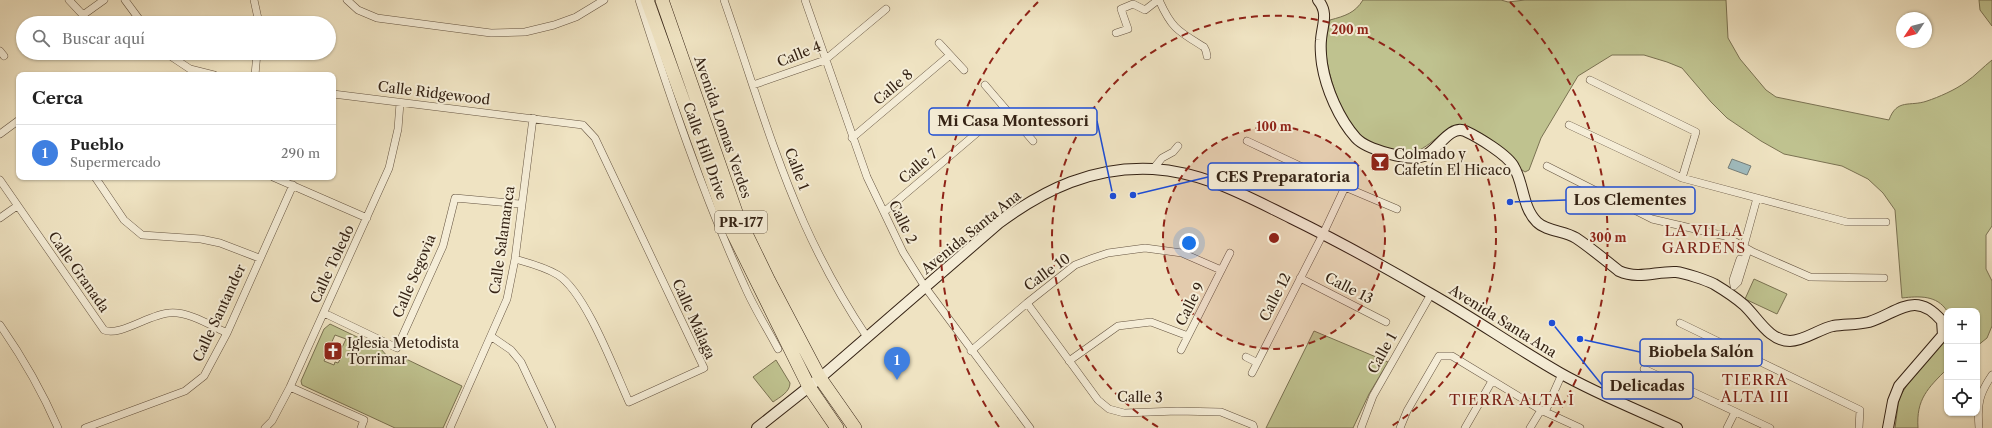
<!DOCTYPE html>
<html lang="es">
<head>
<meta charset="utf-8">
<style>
  :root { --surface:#fff; --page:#f2f2f2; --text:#222; --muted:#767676; --line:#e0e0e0; --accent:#8f2418 }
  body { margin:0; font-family:"Libre Caslon Text",serif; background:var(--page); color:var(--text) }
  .controls { position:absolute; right:12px; bottom:12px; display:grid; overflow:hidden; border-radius:8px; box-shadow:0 1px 3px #0004 }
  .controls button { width:36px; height:36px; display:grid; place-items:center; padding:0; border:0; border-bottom:1px solid var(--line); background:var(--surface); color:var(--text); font:20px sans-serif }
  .compass { position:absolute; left:1896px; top:12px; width:36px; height:36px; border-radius:50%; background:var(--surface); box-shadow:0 1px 3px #0004; rotate:235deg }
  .you { position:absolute; left:1189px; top:243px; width:14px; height:14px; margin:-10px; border:3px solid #fff; border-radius:50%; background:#1a73e8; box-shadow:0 0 0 6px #1a73e833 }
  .badge { display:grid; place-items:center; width:26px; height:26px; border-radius:50%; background:var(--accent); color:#fff; font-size:13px; font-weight:700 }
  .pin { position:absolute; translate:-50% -33px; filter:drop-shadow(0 1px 2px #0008) }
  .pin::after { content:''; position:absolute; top:21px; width:14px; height:12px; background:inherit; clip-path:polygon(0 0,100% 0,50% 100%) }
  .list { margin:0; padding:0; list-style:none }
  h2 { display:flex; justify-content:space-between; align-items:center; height:52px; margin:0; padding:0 16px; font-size:17px }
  h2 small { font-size:13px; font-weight:400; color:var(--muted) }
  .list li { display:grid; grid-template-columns:26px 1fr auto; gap:12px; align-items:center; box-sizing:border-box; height:56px; padding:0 16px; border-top:1px solid var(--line) }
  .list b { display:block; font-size:15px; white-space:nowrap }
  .list p { margin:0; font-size:13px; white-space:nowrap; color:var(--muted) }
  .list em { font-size:13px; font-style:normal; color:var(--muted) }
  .icon { flex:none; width:22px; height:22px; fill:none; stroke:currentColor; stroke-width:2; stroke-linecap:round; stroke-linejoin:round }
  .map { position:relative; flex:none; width:1992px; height:428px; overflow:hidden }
  .search { position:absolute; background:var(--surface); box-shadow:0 1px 3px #0004; left:16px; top:16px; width:320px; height:44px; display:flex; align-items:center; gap:10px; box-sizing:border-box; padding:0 14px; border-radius:22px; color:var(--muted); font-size:15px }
  .panel { position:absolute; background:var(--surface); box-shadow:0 1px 3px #0004; left:16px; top:72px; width:320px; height:108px; border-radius:8px }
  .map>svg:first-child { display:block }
</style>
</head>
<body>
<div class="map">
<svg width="1992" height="428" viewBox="0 0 1992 428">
  <rect width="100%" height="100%" fill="#efe3c2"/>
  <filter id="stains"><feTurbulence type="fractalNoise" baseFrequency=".005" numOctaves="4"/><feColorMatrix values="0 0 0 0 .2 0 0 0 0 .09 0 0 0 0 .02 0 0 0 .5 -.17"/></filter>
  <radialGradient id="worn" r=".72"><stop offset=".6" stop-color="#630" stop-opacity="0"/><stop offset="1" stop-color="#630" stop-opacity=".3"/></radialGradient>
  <path fill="#bfc28f" stroke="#7a7252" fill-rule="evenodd" d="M1363 0H1501L1508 2 1525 0H1726L1728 38 1740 59 1766 90 1776 97 1889 120C1897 98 1910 107 1927 101 1939 97 1955 90 1966 82 1975 76 1983 67 1992 60V226L1986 235V269L1992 281V326L1987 338 1977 346V311H1947C1937 295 1919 296 1902 298L1895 210 1883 193 1868 179 1842 166 1784 154 1761 141 1727 118 1711 102 1682 68 1667 62 1644 55H1612L1578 76 1541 138 1529 170 1525 172C1515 166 1510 155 1502 148 1491 139 1476 129 1462 126 1444 122 1430 153 1407 153 1402 153 1396 150 1392 149 1384 147 1373 145 1366 141 1344 127 1327 75 1326 51 1325 40 1328 31 1330 20 1345 16 1355 13 1363 0Z
    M1979 0H1992V26L1980 10Z
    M1754 279 1787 294 1777 314 1745 299Z
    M330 324 380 348 388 357 392 359 404 358 462 386 443 428H395L302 385 301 381 324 329ZM335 335 346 339 339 354 342 356 338 363 335 362 334 365 324 361 327 354 324 352 327 347 329 348Z
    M1314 331 1388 362 1369 394 1353 428H1266Z
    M1947 338V369C1928 388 1916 399 1918 428H1895L1899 398 1907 385Z
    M776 360 790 383C790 392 780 397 773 402L753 377Z"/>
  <path fill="#9fbbbe" stroke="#757e7a" d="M1732 159 1751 166 1747 175 1728 168Z"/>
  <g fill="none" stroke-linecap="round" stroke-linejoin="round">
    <g stroke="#645340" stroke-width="8">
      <path id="street" d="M69 0 83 15 104 0
        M125 0 142 23
        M254 0 259 23
        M347 0 358 10 377 18 491 33 525 32 554 25 576 17 604 0
        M639 0C670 97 703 195 745 287 754 308 767 328 778 349
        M724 0C750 74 772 151 804 223 822 263 843 301 867 337
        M805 0 867 177 903 252 925 287 1030 428
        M1159 0C1172 29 1178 31 1204 47L1206 51 1207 56
        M1116 33 1128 29 1121 9 1133 4 1145 10 1158 0
        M939 43 964 70
        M0 51 4 56
        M166 53 190 69 214 75
        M255 75 257 53
        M1590 80 1696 132 1682 178
        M753 85 825 60 886 9
        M985 85 1033 141
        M333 94 583 125 595 138 704 368 629 402C614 369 586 293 558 275 545 267 529 263 515 259
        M1569 125 1682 178 1847 222H1886
        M0 134 19 120
        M852 138 950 55
        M1247 141 1345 187 1397 209
        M1547 166 1652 219 1725 236 1753 252 1810 277 1884 278
        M1153 169 1162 158 1173 152 1178 146
        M95 177 124 220 142 235 201 239 220 243 259 258
        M273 177 367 218
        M0 180 104 330C119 337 150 314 169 313 188 311 210 325 227 333
        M884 212 1005 109
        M0 218 17 206
        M1743 249 1757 198
        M1740 259 1733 280 1734 286 1738 282 1747 253 1743 249 1742 252
        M1300 278 1386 322
        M1027 303 1098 400 1109 409 1124 413 1177 411 1221 412 1253 425 1254 428
        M324 313 397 348 443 246 455 198 520 204
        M1680 323 1860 410 1859 428
        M0 325C23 358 42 391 58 428
        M492 337 511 350 521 362 552 428
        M1181 350 1230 253
        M971 351 1027 303 1075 265 1093 258 1108 253 1145 248 1182 253 1221 270
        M1246 357 1256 362
        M1069 361 1118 326 1151 322 1188 336
        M1644 369 1770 428
        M1252 373 1323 234 1345 187
        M290 387 364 420 361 428
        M1545 412 1562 374
        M85 428 185 391 204 376 227 333 293 185
        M265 428 272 421 290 387 389 168 398 129 400 103
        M450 428 507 299 515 259 533 118
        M1361 428 1373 396 1431 294
        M1400 428 1407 411 1439 356H1452L1541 410 1580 428
        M1465 428 1492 381
        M1530 428 1541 410
        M1727 428 1735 412
        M1979 428C1977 404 1979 394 1992 375"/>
    </g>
    <g stroke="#352315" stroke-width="12">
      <path id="secondary" d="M1318 0C1329 13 1322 25 1321 40 1320 48 1321 56 1322 64 1326 89 1339 119 1356 138 1366 149 1409 162 1424 156 1437 151 1450 124 1465 131 1478 137 1508 155 1514 167 1524 184 1522 207 1537 222 1546 231 1565 231 1576 238 1591 248 1605 260 1619 271 1639 280 1656 271 1676 272 1685 273 1706 280 1714 284 1724 290 1735 297 1744 305 1758 318 1769 341 1790 341 1804 341 1819 329 1833 326 1845 324 1857 325 1869 322 1898 313 1915 289 1942 321L1943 335 1899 386 1893 401 1888 428
        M757 428 820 378 999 223C1045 189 1093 166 1153 169 1204 172 1246 196 1291 218 1338 241 1385 267 1431 294 1475 319 1516 348 1560 373 1597 394 1638 410 1677 428"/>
    </g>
    <g stroke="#352315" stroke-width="14">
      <path id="highway" d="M647 0 725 217 809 387 837 428
        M662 0 737 215 769 281 820 378 855 428"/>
    </g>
    <use href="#street" stroke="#f5edd7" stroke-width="7"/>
    <use href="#secondary" stroke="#f5edd7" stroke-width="10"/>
    <use href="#highway" stroke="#efe3c2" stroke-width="13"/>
  </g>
  <circle cx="1274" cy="238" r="111" fill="#8f2418" fill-opacity=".12"/>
  <g fill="none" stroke="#8f2418" stroke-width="2" stroke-dasharray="7 5">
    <circle cx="1274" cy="238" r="111"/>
    <path d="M1158 427A222 222 0 1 1 1390 427"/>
    <path d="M999 427A334 334 0 0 1 1038 2M1510 2A334 334 0 0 1 1549 427"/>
  </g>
  <defs>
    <g id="bar-square" transform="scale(1)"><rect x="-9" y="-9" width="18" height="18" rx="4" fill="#8f2418" stroke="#f5edd7"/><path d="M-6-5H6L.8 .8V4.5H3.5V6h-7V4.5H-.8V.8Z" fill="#fff"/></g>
    <g id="church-square" transform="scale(1)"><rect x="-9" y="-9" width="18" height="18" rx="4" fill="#8f2418" stroke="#f5edd7"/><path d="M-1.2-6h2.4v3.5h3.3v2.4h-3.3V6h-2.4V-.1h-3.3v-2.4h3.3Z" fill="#fff"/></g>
  </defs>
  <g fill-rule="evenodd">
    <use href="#bar-square" x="1380" y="162"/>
    <use href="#church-square" x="333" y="351"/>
  </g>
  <g text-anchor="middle" stroke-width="4" stroke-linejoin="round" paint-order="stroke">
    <rect fill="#f5edd7" stroke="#6f604f" stroke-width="1" x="715" y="211" width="52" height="22" rx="3"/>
    <g font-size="13" font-weight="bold" fill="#352315">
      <text x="741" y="227">PR-177</text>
    </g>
    <g font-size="14" fill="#352315" stroke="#f5edd7">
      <text transform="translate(799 54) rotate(-22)" y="5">Calle 4</text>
      <text transform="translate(893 87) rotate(-40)" y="5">Calle 8</text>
      <text transform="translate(434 93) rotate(7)" y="5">Calle Ridgewood</text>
      <text transform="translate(723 127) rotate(71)" y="5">Avenida Lomas Verdes</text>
      <text transform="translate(705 151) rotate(70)" y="5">Calle Hill Drive</text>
      <text transform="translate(918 166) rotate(-40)" y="5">Calle 7</text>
      <text transform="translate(797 169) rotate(69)" y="5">Calle 1</text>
      <text transform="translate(903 222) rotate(64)" y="5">Calle 2</text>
      <text transform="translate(971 232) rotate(-39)" y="5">Avenida Santa Ana</text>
      <text transform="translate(502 240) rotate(-82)" y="5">Calle Salamanca</text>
      <text transform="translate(332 264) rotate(-65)" y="5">Calle Toledo</text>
      <text transform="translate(79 272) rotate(55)" y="5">Calle Granada</text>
      <text transform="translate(1047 272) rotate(-36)" y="5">Calle 10</text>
      <text transform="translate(414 276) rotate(-67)" y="5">Calle Segovia</text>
      <text transform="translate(1349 288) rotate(27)" y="5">Calle 13</text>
      <text transform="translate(1275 297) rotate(-63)" y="5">Calle 12</text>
      <text transform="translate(1190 304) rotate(-63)" y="5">Calle 9</text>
      <text transform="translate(219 313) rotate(-65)" y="5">Calle Santander</text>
      <text transform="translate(694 319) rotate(66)" y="5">Calle Málaga</text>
      <text transform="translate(1503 321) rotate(32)" y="5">Avenida Santa Ana</text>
      <text transform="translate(1382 353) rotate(-61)" y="5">Calle 1</text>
      <text transform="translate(1140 397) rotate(1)" y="5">Calle 3</text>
    </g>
    <g font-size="14" fill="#352315" stroke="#f5edd7" text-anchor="start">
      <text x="1394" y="159">Colmado y<tspan x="1394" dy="16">Cafetín El Hicaco</tspan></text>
      <text x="347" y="348">Iglesia Metodista<tspan x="347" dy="16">Torrimar</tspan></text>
    </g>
    <g font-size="15" letter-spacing="1" fill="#7a1f14" stroke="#f5edd7">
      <text x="1704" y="236">LA VILLA<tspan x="1704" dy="17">GARDENS</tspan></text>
      <text x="1755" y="385">TIERRA<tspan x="1755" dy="17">ALTA III</tspan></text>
      <text x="1512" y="405">TIERRA ALTA I</text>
    </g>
  </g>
  <circle cx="1274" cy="238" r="6" fill="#8f2418" stroke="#f5edd7" stroke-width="2"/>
  <g font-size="12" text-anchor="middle" font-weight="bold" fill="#8f2418" stroke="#f5edd7" stroke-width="4" stroke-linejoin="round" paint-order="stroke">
    <text x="1350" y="34">200 m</text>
    <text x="1274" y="131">100 m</text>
    <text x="1608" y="242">300 m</text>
  </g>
  <path fill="none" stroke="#1d4ed8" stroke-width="1.5" d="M1113 196L1097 121M1133 195L1208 177M1510 202L1566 200M1580 339L1640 352M1552 323L1602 385"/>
  <g fill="#1d4ed8" stroke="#f5edd7" stroke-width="1.5">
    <circle cx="1113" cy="196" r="4"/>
    <circle cx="1133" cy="195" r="4"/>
    <circle cx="1510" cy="202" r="4"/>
    <circle cx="1580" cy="339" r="4"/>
    <circle cx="1552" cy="323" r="4"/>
  </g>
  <g fill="#f5edd7" stroke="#1d4ed8" stroke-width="1.5">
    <rect x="929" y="108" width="168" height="27" rx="4"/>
    <rect x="1208" y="163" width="150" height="27" rx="4"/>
    <rect x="1566" y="187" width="129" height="27" rx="4"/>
    <rect x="1640" y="339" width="122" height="27" rx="4"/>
    <rect x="1602" y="372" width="91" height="27" rx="4"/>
  </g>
  <g font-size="15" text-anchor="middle" font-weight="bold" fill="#352315">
    <text x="1013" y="126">Mi Casa Montessori</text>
    <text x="1283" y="182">CES Preparatoria</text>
    <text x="1630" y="205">Los Clementes</text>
    <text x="1701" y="357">Biobela Salón</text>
    <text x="1647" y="391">Delicadas</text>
  </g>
  <rect width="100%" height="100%" filter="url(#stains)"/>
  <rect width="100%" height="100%" fill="url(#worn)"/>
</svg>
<div class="controls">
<button>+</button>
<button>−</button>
<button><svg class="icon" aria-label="locate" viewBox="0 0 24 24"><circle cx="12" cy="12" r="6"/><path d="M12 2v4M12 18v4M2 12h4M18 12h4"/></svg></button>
</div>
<svg class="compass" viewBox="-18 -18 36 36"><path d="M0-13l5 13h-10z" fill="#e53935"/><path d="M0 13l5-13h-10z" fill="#767676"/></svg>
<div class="you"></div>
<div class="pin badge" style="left:897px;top:380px;background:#3f7fe0">1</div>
<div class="search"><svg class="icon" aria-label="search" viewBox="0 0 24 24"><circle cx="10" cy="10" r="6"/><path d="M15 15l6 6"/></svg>Buscar aquí</div>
<section class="panel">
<h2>Cerca<small></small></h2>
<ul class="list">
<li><span class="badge" style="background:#3f7fe0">1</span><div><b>Pueblo</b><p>Supermercado</p></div><em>290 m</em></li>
</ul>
</section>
</div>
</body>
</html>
